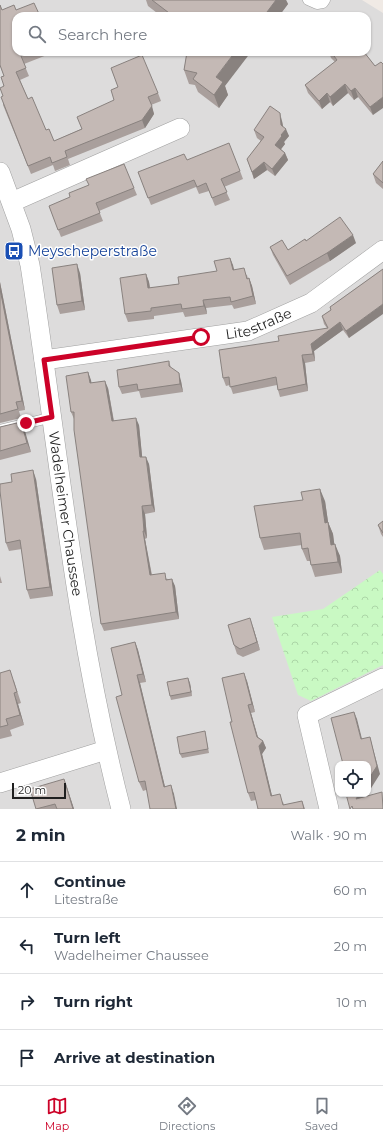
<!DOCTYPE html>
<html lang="en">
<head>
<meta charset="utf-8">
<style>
  :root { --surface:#fff; --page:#f6f6f7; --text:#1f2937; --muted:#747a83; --line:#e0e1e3; --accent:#cc0228 }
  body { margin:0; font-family:Montserrat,sans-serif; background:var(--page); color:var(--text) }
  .controls { position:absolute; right:12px; bottom:12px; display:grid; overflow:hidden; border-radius:8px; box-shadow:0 1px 3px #0004 }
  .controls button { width:36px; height:36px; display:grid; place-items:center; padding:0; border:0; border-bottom:1px solid var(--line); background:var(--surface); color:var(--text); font:20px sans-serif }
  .scale { position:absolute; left:12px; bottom:10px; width:54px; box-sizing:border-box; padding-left:4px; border:2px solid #1f1f1f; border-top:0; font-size:11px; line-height:14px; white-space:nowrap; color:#1f1f1f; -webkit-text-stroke:3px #fff; paint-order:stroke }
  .stop { position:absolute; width:12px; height:12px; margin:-9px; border:3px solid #cc0228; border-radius:50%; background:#fff }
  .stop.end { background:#cc0228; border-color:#fff; box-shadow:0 1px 4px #0008 }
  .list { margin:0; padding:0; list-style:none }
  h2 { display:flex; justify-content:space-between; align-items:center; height:52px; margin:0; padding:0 16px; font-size:17px }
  h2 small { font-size:13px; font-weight:400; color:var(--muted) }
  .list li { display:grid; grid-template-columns:26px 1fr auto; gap:12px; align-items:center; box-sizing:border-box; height:56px; padding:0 16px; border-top:1px solid var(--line) }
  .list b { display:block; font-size:15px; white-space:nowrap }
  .list p { margin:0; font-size:13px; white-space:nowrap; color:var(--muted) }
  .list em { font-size:13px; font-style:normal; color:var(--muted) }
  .icon { flex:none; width:22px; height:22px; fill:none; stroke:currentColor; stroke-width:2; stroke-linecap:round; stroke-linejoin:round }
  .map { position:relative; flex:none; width:383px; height:809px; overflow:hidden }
  .search { position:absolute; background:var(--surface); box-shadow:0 1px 3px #0004; left:12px; right:12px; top:12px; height:44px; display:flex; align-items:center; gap:10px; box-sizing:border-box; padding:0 14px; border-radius:12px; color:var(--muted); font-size:15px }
  .sheet { height:276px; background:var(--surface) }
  nav { display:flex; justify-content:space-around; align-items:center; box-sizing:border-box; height:56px; border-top:1px solid var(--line); background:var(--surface); font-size:11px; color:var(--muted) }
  nav a { display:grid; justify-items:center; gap:2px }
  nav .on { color:var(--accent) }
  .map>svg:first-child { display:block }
</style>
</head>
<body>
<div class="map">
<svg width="383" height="809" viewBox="0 0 383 809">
  <defs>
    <pattern id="park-crowns" width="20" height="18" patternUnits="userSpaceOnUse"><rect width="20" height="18" fill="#c9f9c3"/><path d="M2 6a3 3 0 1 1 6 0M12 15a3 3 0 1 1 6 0" fill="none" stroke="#acd5a7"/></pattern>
  </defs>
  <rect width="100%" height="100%" fill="#f0eae5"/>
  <path fill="#dddcdc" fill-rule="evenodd" d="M0 0H362L383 13V809H0ZM16 16H367V52H16ZM338 764H368V794H338Z"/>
  <path fill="url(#park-crowns)" d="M380 570 383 574V665L311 701 298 695 272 617 323 609Z"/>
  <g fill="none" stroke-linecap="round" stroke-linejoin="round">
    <g stroke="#a0a0a0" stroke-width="11">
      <path id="service" d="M308 0 317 4 323 3 325 0
        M0 430 53 417"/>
    </g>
    <g stroke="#a0a0a0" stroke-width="20">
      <g id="minor">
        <path id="s1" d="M0 172 21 229 30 265C58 447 75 631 121 809"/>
        <path d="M12 202 180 128"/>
        <path id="s2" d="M44 360 248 331 311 303 383 250"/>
        <path d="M0 783 106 750"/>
        <path d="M329 809 307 715 383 678"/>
      </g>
    </g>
    <use href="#service" stroke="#fff" stroke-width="10"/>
    <use href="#minor" stroke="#fff" stroke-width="19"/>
  </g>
  <path fill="#a99f9c" d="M146 0H286L288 4 279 16H161L148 6Z
    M0 5 2 10 16 16V52H46L47 55 24 64 29 76 20 80 28 99 46 130 54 141 81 129 114 100 118 87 111 68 158 93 161 101 151 105 154 114 145 128 68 159 70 165 55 171 53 165 31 174 3 105V96L4 76 0 66Z
    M187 52 225 86 228 95 219 108 198 92 195 85 189 84 184 70Z
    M329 52H364L375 66 373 115 358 97 354 100 348 93 333 106 330 102 322 109 308 93 305 85 335 62 331 58Z
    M282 121 283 127 289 136 284 142 285 144 281 149 285 153 288 160 275 176 267 170 254 179 247 159 261 141 257 138 254 130Z
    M187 160 240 171 243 179 224 187 230 200 215 206 209 191 199 194 196 187 151 205 138 172Z
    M383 161V189L376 183 373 174Z
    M134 188 137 195 99 211 103 221 61 237 49 206Z
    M306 241 356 243 330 261 290 285 273 255 270 247 288 250Z
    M230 258 234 270 247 275 248 279 249 278 252 286 256 304 234 309 232 305 206 308 207 314 185 317 183 312 154 316V319L128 322 125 314 146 274 149 282 150 288 179 284 217 271Z
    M383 269 349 338 343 330 314 351 315 361 305 363 308 391 280 397 278 390 277 385 233 394 230 385 226 386 223 378 279 341 327 328 324 324 322 316 331 310 330 307Z
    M80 273 85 310 60 314 57 305Z
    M0 282 25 410 19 411 21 418 0 423Z
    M169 361 171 368 181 381 183 392 141 398 139 391 122 394 119 387Z
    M88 372 91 383 108 388 114 421 139 425 142 457 149 464 155 512 145 514 147 538 145 539 152 575 168 579 175 586 179 619 104 631 101 624 74 419 71 412Z
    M21 422 31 452 0 460V427Z
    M36 479 53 596 30 599 27 590 22 549 9 551 6 543Z
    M325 501 328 522 333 534 334 545 340 556 342 573 315 577 311 565 310 561H307L302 549V545L264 550 260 538Z
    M383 521V537L381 534 378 525Z
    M0 576 2 583H0Z
    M253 627 260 650 243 657 237 654 234 645Z
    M135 642 138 650 146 682 140 683 165 787 174 794 146 790 143 791 139 782Z
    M0 673 14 681 21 703 18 704 24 725 10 730 12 736 0 739Z
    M247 681 255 712 251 713 258 737 263 741 266 748 262 754 272 796 283 802 284 805 302 801 305 809H258L256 800 251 801 248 793 232 722Z
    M190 683 192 696 171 700 170 696Z
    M205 731 206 736 209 753 182 758 180 754Z
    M64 779 74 809H36Z"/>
  <path fill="#89827f" d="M276 0H286L288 4 279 16H264Z
    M235 52H251L225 86 228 95 219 108 214 95 216 77Z
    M345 84 348 93 333 106 330 97Z
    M355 88 358 97 354 100 351 91Z
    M327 93 330 102 322 109 319 101Z
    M383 97V108L373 115 370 107Z
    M152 106 154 114 145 128 142 120Z
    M280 113 282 121 284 131 286 129 289 136 284 142 285 144 278 153 275 145 281 135V125Z
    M285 153 288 160 275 176 272 169Z
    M264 162 267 170 254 179 252 172Z
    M353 235 356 243 330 261 327 253Z
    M230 258 233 265 236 278 233 270Z
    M77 264 80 273 85 310 82 301Z
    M146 274 149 282 151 296 148 288Z
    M249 278 252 286 256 304 253 296Z
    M0 282 25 410 22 401 0 289Z
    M203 300 206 308 207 314 204 306Z
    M383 304V314L349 338 346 331Z
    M340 322 343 330 314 351 315 361 313 354 311 344Z
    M302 355 305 363 308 391 306 384Z
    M88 372 91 380 93 391 90 383Z
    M179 373 181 381 183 392 180 384Z
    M105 381 108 388 115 429 112 421Z
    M136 418 139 425 143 465 140 457Z
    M21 422 25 431 31 452 27 443Z
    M146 457 149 464 155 512 152 505Z
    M33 470 36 479 53 596 50 587Z
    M320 489 325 501 330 535 325 523Z
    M142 506 145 514 147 538 144 531Z
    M328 522 333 534 336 557 331 545Z
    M143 531 145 539 153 583 150 575Z
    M335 544 340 556 342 573 338 562Z
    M172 579 175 586 179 619 176 612Z
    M250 618 253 627 260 650 257 642Z
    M135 642 138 650 146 682 143 674Z
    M244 673 247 681 255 712 252 704Z
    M137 675 140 683 167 795 164 787Z
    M188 678 190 683 192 696 191 692Z
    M14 693 18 704 24 725 20 715Z
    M248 705 251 713 260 745 257 737Z
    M354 712 357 719 364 747 361 739Z
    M370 737 372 745 380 774 368 793Z
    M263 741 266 748 262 754 274 804 271 796 259 746Z
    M64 779 67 787 74 809H73Z
    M171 785 174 794 177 809H176Z
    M359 794H367L359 807 356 799Z"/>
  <path fill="#c4b9b5" stroke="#89827f" d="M152 0H276L264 16H173Z
    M34 3 40 16H16V52H31L21 56 26 68 16 72 28 99 32 97 46 130 49 129 54 141 82 129 77 117 114 100 111 90 118 87 111 68 142 55 158 93 148 97 152 106 142 120 65 151 67 157 52 163 50 157 28 166 1 97 3 96 0 88 4 86 1 77 4 76 0 65V5L2 10 14 5 16 10Z
    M187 52H235L216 77 223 82 214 95 193 79 197 73 184 70Z
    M331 52H364L375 66 381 62 383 64V97L370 107 355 88 351 91 345 84 330 97 327 93 319 101 305 85 337 60Z
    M270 106 280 113 281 125 286 129 281 135 282 136 275 145 285 153 272 169 264 162 252 172 247 159 264 137 254 130Z
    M229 143 240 171 221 179 227 192 212 198 206 183 197 187 194 180 148 198 138 172 184 154 187 160Z
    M383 161V183L373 174Z
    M124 164 134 188 96 203 100 213 58 230 49 206 70 197 69 193 89 185 86 179Z
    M340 217 353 235 327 253 287 276 270 247 282 240 288 250 305 239 306 241Z
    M230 258 233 270 244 268 247 279 249 278 253 296 231 302 230 297 203 300 204 306 182 309 181 304 151 308V311L125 314 120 278 146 274 148 288 179 284 178 277 217 271 214 261Z
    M77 264 82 301 57 305 52 268Z
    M383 269V304L346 331 340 322 311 344 313 354 302 355 306 384 278 390 276 377 230 387 229 377 223 378 219 350 279 341 278 336 328 328 322 316 331 310 330 307Z
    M0 289 22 401 16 402 18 409 0 414Z
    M169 361V366L179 373 180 384 138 390 137 384 119 387 117 370Z
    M88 372 90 383 105 381 112 421 136 418 140 457H146L152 505 142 506 144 531H143L150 575 165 573 166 580 172 579 176 612 101 624 74 430V412H71L66 376Z
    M21 422 27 443 0 451V427Z
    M33 470 50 587 27 590 20 540 6 543 0 491V484L12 482 11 474Z
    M320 489 325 523 328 522 331 545 335 544 338 562 311 565 308 548 302 549 300 533 260 538 254 506 303 500 301 492Z
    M383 521V533L378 525Z
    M250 618 257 642 240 649 234 645 228 625Z
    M135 642 143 674 137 675 164 787 171 785 176 809H150L145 781 139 782 116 697 122 695 111 648Z
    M10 670 17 692 14 693 20 715 6 719 8 725 0 727V673Z
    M244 673 252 704 248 705 257 737 263 741 259 746 271 796 280 794 283 805 302 801 304 809H258L254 792 248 793 230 722H232L222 678Z
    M188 678 191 692 170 696 167 682Z
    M354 712 361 739 370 737 377 766 368 780V764H343L331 718Z
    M205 731 208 749 180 754 177 737Z
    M64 779 73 809H57L55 804 36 809 30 789Z
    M382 792 383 809H353L352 806 350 809 346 794H359L356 799Z"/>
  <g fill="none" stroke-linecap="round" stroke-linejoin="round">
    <path stroke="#cc0228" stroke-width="5" d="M26 423 52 417 44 360 201 337"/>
  </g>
  <defs>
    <g id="bus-square" transform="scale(1)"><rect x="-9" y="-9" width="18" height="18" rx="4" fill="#1a4fb4" stroke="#fff"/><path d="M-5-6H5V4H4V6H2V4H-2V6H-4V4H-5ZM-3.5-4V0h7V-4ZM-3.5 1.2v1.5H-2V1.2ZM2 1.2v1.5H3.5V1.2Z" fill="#fff"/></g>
  </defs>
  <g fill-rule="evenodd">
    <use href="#bus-square" x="14" y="251"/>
  </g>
  <g text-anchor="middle" stroke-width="3" stroke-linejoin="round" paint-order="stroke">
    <g font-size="14" fill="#164399" stroke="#fff" text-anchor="start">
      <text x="28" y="256">Meyscheperstraße</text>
    </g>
    <g font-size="14" fill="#1f1f1f" stroke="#fff">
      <text dy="5" stroke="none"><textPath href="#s2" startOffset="218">Litestraße</textPath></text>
      <text dy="5" stroke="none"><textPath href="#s1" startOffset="349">Wadelheimer Chaussee</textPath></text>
    </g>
  </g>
</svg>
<div class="controls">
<button><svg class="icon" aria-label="locate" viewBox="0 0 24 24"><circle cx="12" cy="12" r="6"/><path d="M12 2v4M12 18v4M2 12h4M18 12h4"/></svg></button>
</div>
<div class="scale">20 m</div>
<div class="stop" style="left:201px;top:337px"></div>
<div class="stop end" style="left:26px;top:423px"></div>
<div class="search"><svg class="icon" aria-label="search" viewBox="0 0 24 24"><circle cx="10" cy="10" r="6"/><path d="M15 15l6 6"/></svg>Search here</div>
</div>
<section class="sheet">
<h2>2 min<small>Walk · 90 m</small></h2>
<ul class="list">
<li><svg class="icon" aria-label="ahead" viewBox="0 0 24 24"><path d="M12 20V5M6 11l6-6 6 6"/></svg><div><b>Continue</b><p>Litestraße</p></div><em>60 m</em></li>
<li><svg class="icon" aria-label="left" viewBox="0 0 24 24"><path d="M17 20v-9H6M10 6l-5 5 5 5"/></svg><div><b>Turn left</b><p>Wadelheimer Chaussee</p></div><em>20 m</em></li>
<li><svg class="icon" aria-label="right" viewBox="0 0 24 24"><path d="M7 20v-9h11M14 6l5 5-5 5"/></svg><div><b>Turn right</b></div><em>10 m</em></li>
<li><svg class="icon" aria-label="arrive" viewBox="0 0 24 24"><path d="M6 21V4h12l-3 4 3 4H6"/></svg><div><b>Arrive at destination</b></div></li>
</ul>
</section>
<nav>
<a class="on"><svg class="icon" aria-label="map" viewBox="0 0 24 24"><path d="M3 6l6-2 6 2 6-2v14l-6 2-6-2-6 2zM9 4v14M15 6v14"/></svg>Map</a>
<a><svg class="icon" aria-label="directions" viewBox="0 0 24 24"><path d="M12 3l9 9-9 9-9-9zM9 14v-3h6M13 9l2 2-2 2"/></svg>Directions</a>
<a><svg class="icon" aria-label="saved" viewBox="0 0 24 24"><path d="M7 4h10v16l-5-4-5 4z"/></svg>Saved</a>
</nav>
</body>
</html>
